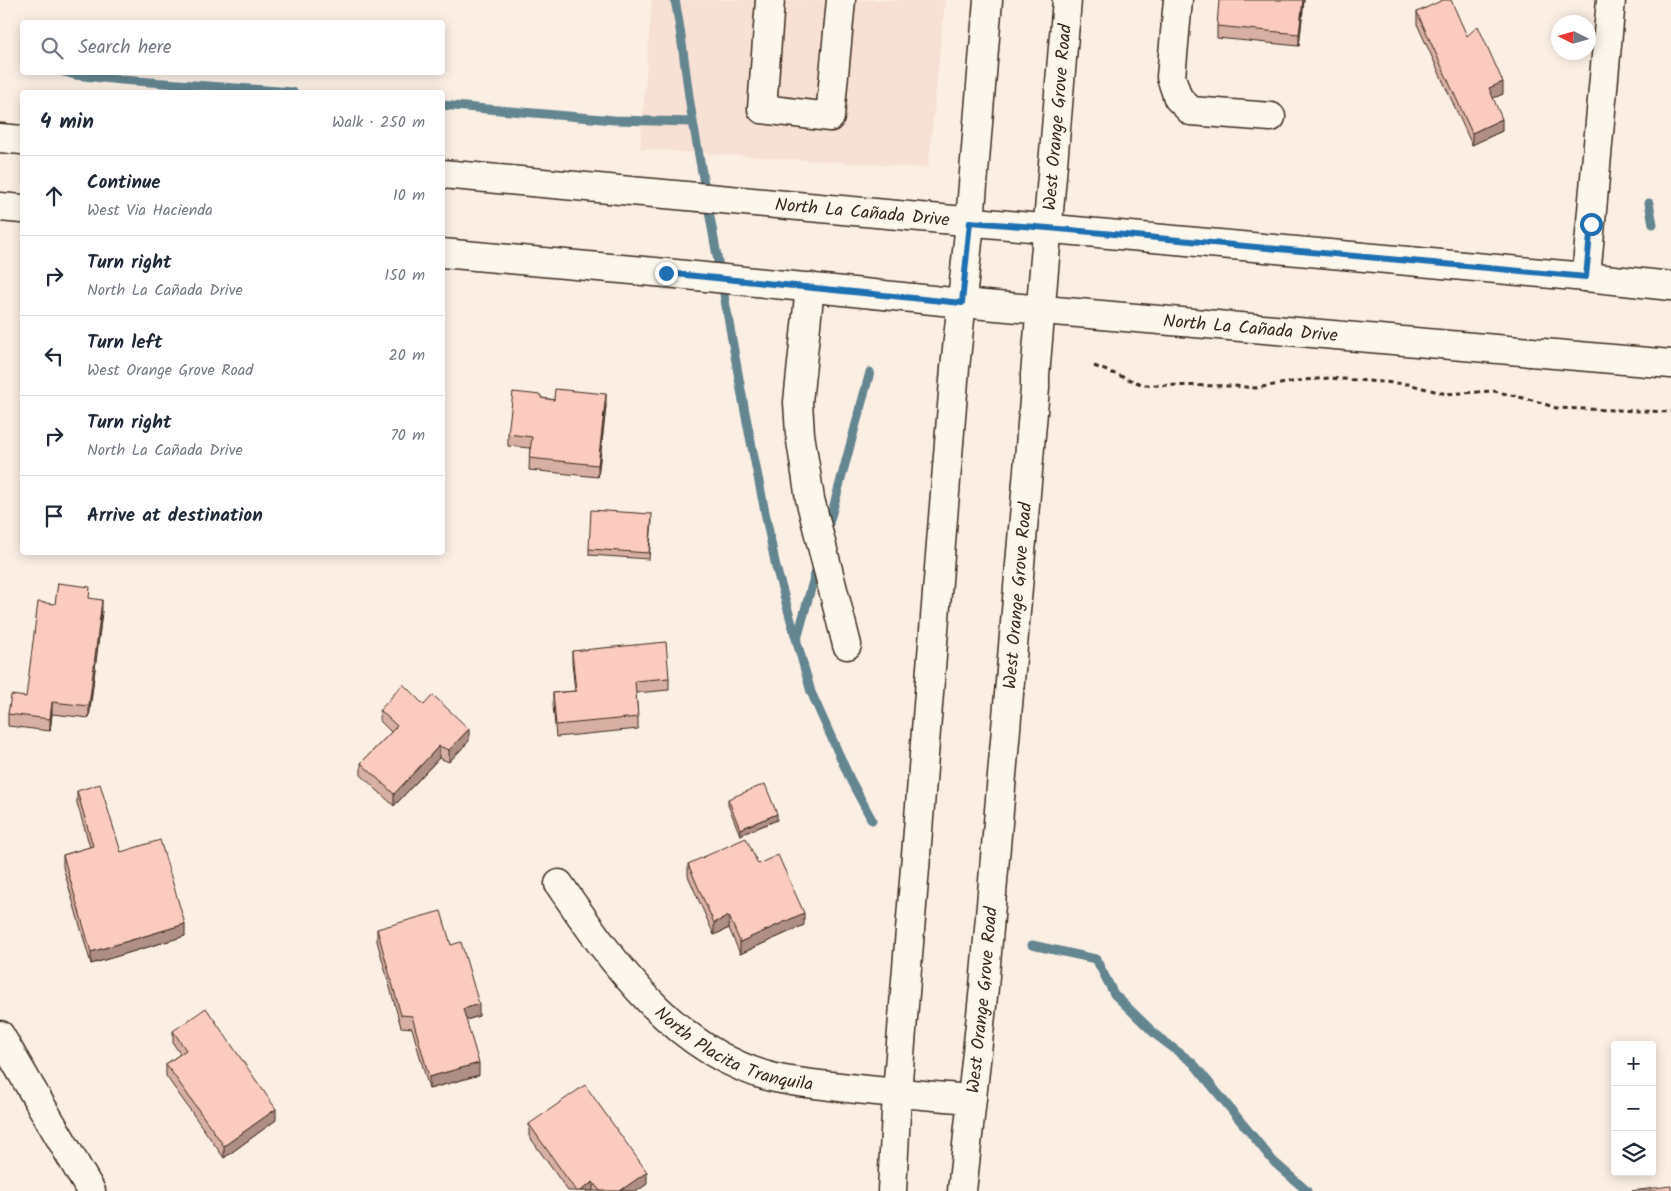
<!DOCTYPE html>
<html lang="en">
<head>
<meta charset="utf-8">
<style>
  :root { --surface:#fff; --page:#f2f2f3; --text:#1f2937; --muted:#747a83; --line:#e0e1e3 }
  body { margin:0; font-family:Kalam,sans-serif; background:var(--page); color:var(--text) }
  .controls { position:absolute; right:15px; bottom:15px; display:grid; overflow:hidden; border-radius:5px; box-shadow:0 2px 12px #0003 }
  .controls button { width:45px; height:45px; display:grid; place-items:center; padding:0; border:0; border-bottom:1px solid var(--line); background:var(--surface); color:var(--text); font:25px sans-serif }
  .compass { position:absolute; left:1551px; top:15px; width:45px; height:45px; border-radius:50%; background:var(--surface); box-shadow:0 2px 12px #0003; rotate:275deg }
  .stop { position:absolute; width:15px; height:15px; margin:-11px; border:4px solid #1f6fb2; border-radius:50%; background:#fff }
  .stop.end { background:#1f6fb2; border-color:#fff; box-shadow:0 1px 5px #0008 }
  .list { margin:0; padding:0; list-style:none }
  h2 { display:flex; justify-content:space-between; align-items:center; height:65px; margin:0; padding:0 20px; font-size:21px }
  h2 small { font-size:16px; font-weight:400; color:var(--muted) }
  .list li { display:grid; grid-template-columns:32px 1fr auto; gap:15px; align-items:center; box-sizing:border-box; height:80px; padding:0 20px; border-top:1px solid var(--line) }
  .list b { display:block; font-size:19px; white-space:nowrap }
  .list p { margin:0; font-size:16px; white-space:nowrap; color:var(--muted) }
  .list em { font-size:16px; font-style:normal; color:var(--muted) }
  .icon { flex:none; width:28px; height:28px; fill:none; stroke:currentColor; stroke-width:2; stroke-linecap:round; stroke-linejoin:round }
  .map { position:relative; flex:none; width:1671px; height:1191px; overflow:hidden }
  .search { position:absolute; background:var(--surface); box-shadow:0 2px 12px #0003; left:20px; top:20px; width:425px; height:55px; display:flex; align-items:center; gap:12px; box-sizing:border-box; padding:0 18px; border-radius:5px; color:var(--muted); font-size:19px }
  .panel { position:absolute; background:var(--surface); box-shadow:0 2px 12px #0003; left:20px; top:90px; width:425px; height:465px; border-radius:5px }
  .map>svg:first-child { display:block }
</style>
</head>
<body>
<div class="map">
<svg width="1671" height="1191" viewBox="0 0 1671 1191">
  <rect width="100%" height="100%" fill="#fbeee3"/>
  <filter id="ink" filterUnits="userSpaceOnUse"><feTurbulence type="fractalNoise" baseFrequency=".02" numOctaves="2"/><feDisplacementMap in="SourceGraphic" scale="10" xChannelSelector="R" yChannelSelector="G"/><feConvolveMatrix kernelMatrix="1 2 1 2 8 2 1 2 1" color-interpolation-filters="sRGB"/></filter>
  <g filter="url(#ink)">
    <path fill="#f7e0d4" d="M652 0H945L928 168 640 149Z"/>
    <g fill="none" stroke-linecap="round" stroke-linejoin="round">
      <path stroke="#638691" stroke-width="9" d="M675 0C683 40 686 82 693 122L745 412 776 567 811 692 851 781 872 820
        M64 72 75 75 121 80 293 92
        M442 105 614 120 693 122
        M1649 203 1653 224
        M827 531 870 372
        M797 639 818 563
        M1032 945 1096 959 1114 994 1156 1035 1193 1063 1274 1162 1307 1191"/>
      <g stroke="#3b2a1e" stroke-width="31">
        <g id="minor">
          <path d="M770 0 762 109 830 117 841 0"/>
          <path d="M1178 0 1171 77 1178 98 1191 111 1271 117"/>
          <path d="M1586 277 1611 0"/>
          <path d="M810 287 798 402 800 434 810 499 847 645"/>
          <path id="s1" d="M559 884C613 963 676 1054 775 1078 793 1082 812 1084 831 1086 878 1092 925 1095 971 1099"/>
          <path d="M0 1035 91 1191"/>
        </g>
      </g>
      <g stroke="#3b2a1e" stroke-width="31">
        <g id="major">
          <path d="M0 138 22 140"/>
          <path id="s2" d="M442 174 1586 277 1671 286"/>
          <path d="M0 207 22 209"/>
          <path id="s3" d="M442 253 666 273 962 303 1671 364"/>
          <path d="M892 1191 897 1093 955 368 970 222 988 0"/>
          <path id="s4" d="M962 1191 984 987 1035 388V375L1067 0"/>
        </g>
      </g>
      <path stroke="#3b2a1e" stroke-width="3" stroke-dasharray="5 4" stroke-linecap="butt" d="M1094 366 1144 385 1234 386 1256 388 1304 380 1329 378 1408 384 1446 394 1494 391 1536 401 1556 408 1671 412"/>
      <use href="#minor" stroke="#fbf7ec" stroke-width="28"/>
      <use href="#major" stroke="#fbf7ec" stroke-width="28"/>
    </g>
    <path fill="#d7afa3" stroke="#3b2a1e" d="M1304 0 1299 46 1217 38V26Z
      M1417 12 1467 36 1503 94 1493 98 1502 131 1472 145 1417 24Z
      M541 398 606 406 598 477 529 470 530 448 508 446V434Z
      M652 520 649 559 589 555V549Z
      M90 598 102 612 89 718 52 714 50 731 8 726V714L26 697 55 604Z
      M572 651 669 678V690L636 693 638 717V729L556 737 553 705V693L575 691 572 663Z
      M424 705 469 741 449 762 439 758 394 806 361 775V763L391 732 380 721V710Z
      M77 791 121 852 185 936 91 964 63 867V855L90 847 77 803Z
      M728 799 777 820 740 835 728 805Z
      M688 864H758L804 925 740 954 729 928 714 935 688 876Z
      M377 929 479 1016 466 1020 479 1075 429 1089 412 1028 401 1027 377 941Z
      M173 1031 276 1120 224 1158 166 1076V1064L180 1054 173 1043Z
      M529 1124 647 1184 637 1191H568L529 1136Z"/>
    <path fill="#af8e85" stroke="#3b2a1e" d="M1303 0H1304L1299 46V34Z
      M1503 82V94L1489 100V88Z
      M1502 119V131L1472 145V133Z
      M606 394V406L598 477V465Z
      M102 600V612L89 718V706Z
      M52 702V714L50 731V719Z
      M469 729V741L449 762V750Z
      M439 746V758L394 806V794Z
      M777 814V820L740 835V829Z
      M804 913V925L740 954V942Z
      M729 916V928L714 935V923Z
      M185 924V936L91 964V952Z
      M479 1004V1016L463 1021V1009Z
      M479 1063V1075L429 1089V1077Z
      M276 1109V1120L224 1158V1146Z
      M647 1172V1184L637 1191H620Z
      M593 1182V1191H580Z"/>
    <path fill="#facbbe" stroke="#3b2a1e" d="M1219 0H1303L1299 34 1217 26Z
      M1443 0H1451L1467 36 1478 26 1503 82 1489 88 1502 119 1472 133 1417 12Z
      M555 389 606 394 598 465 529 458 532 437 508 434 513 392 541 395V398L554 400Z
      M591 510 652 514 649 553 589 549Z
      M58 583 90 587 89 598 102 600 89 706 52 702 50 719 8 714 11 695 26 697 38 602 55 604Z
      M666 642 669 678 635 681 638 717 556 725 553 693 576 691 572 651Z
      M403 684 424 705 433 695 469 729 449 750 439 746 394 794 361 763 397 726 380 710Z
      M100 784 121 852 160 840 185 924 91 952 63 855 93 846 77 791Z
      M765 784 777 814 740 829 728 799Z
      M746 838 758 864 778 855 804 913 740 942 729 916 714 923 688 864Z
      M441 911 451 945 461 942 479 1004 463 1009 479 1063 429 1077 412 1016 401 1015 377 929Z
      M206 1008 276 1109 224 1146 166 1064 186 1050 173 1031Z
      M585 1085 647 1172 620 1191H600L593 1182 580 1191H576L529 1124Z
      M1671 1186V1191H1632Z"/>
  </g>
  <g fill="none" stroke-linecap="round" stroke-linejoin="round" filter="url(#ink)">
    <path stroke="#1f6fb2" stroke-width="6" d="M666 273 962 303 970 222 1048 228 1586 277 1591 224"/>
  </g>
  <g text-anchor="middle" stroke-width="4" stroke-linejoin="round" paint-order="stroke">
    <g font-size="18" fill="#3b2a1e" stroke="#fbf7ec">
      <text dy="6" stroke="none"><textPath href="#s4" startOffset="1078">West Orange Grove Road</textPath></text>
      <text dy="6" stroke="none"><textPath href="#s2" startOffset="422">North La Cañada Drive</textPath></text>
      <text dy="6" stroke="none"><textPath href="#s3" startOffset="812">North La Cañada Drive</textPath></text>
      <text dy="6" stroke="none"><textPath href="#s4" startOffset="598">West Orange Grove Road</textPath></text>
      <text dy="6" stroke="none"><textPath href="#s4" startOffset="192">West Orange Grove Road</textPath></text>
      <text dy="6" stroke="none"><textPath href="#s1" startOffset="248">North Placita Tranquila</textPath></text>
    </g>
  </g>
</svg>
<div class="controls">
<button>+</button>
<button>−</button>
<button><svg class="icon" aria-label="layers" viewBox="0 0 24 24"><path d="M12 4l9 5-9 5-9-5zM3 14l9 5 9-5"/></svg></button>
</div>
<svg class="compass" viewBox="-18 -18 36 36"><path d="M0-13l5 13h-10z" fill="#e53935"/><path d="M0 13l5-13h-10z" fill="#747a83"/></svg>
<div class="stop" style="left:1591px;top:224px"></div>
<div class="stop end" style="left:666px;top:273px"></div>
<div class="search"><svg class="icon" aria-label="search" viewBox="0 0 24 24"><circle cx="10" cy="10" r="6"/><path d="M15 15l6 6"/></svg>Search here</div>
<section class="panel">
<h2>4 min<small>Walk · 250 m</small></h2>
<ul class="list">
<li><svg class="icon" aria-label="ahead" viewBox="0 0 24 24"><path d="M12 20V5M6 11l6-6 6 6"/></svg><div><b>Continue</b><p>West Via Hacienda</p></div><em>10 m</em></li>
<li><svg class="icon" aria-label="right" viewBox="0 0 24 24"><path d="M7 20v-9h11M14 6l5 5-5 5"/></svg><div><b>Turn right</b><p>North La Cañada Drive</p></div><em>150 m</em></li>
<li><svg class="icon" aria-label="left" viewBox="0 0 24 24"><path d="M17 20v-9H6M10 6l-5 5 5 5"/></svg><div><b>Turn left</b><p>West Orange Grove Road</p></div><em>20 m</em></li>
<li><svg class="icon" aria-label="right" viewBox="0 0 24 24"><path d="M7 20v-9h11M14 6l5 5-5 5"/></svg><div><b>Turn right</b><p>North La Cañada Drive</p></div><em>70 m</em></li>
<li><svg class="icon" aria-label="arrive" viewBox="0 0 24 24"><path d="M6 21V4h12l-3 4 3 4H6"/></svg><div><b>Arrive at destination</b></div></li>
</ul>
</section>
</div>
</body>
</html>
